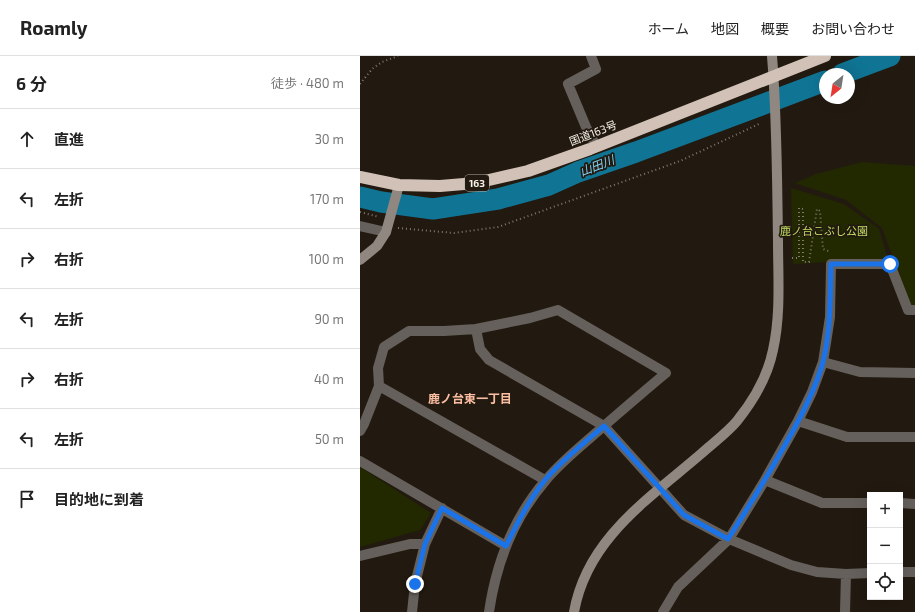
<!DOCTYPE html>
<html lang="ja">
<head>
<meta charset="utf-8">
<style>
  :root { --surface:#fff; --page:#f2f2f2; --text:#222; --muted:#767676; --line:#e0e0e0 }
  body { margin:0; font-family:"Exo 2","Noto Sans JP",sans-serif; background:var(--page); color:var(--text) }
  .controls { position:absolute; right:12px; bottom:12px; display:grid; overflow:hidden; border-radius:0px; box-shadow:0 4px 16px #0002 }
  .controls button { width:36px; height:36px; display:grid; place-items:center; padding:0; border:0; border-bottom:1px solid var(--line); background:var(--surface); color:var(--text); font:20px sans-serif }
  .compass { position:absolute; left:459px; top:12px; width:36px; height:36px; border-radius:50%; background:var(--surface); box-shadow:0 4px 16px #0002; rotate:210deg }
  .stop { position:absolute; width:12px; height:12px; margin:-9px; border:3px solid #1a73e8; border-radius:50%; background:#fff }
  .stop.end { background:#1a73e8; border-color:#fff; box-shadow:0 1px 4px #0008 }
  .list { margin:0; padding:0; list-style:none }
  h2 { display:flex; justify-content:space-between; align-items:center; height:52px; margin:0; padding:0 16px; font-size:17px }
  h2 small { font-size:13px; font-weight:400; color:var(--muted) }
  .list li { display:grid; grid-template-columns:26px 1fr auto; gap:12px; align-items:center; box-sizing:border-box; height:60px; padding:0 16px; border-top:1px solid var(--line) }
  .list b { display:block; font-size:15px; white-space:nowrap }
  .list em { font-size:13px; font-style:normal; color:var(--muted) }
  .icon { flex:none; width:22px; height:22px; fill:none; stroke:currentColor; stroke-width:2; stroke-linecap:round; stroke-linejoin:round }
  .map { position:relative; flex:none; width:555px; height:556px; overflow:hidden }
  header { display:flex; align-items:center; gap:24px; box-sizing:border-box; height:56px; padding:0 20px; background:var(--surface); border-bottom:1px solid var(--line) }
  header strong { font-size:19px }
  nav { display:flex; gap:22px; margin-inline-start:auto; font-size:14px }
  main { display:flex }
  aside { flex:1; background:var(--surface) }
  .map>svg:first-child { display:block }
</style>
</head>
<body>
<header>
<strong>Roamly</strong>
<nav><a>ホーム</a><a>地図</a><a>概要</a><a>お問い合わせ</a></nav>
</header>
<main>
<aside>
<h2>6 分<small>徒歩 · 480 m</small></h2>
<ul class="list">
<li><svg class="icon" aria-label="ahead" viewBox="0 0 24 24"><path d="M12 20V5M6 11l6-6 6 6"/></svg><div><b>直進</b></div><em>30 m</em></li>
<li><svg class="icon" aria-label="left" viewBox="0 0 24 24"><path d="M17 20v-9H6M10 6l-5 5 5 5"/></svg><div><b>左折</b></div><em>170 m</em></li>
<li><svg class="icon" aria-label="right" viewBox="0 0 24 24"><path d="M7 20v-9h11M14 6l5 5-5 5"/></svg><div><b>右折</b></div><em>100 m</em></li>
<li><svg class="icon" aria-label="left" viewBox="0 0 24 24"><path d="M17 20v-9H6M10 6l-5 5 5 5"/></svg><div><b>左折</b></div><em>90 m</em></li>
<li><svg class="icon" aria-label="right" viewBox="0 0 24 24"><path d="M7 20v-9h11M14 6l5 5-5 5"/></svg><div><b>右折</b></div><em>40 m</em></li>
<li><svg class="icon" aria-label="left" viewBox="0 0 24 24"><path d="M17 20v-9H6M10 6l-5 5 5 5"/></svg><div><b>左折</b></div><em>50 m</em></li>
<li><svg class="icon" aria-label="arrive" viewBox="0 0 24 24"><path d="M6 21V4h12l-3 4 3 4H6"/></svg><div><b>目的地に到着</b></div></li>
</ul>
</aside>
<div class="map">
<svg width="555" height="556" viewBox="0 0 555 556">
  <rect width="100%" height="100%" fill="#221a10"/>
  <path fill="#222900" d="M502 106 555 110V249L551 250 522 172 486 144 435 127 456 118Z
    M431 132 484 148 519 173 528 203 433 208Z
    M0 411 71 457 60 474 0 491Z"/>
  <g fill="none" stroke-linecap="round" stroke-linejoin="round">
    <path stroke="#107595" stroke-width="21" d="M482 18 530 0
      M0 141 21 146 73 153 138 143 189 129 218 116 276 96 465 25"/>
    <path stroke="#7e786e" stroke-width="2" stroke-dasharray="1 3" stroke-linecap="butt" d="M0 28 12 13 22 6 38 0
      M0 156 19 161
      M38 172 94 177 138 171 320 105 401 67
      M432 202H439V152L443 153V206H449L457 153 460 155 463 193 471 196"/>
    <path stroke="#66605c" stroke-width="10" d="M231 0 236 13 208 28 226 71 236 90
      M0 170 26 176
      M116 273 170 262 198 254 306 317C283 336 260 356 237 376 220 391 201 406 186 424 154 461 136 508 129 556
      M463 306 500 316 555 317
      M19 330 185 424
      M438 365 487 381H555
      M0 375 4 368 19 330 18 312 24 291 49 275H84L116 273 120 293 129 304 244 370 324 459 369 483 431 509 457 516 486 518 510 517
      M0 405 146 490
      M405 424 462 447H510
      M540 447 555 448
      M0 500 50 488H65
      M540 516H555
      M52 556 55 528 65 488 82 452
      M303 556 318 531 369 483 405 424 438 365 452 336 463 306 470 261 471 208H530L548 254H555
      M485 556 486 518"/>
    <path stroke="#918781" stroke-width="10" d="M0 204 17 190 26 176 39 129
      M214 556C227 482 290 442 342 397 353 387 367 377 377 365 393 345 408 319 413 294 421 258 418 221 418 184 417 122 417 61 412 0"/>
    <path stroke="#d1c1b7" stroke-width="12" d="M0 121 39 129 80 130 116 127 168 115 230 93 465 0"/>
  </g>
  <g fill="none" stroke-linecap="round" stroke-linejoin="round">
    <path stroke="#1a73e8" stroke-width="5" d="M55 528 65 488 82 452 146 490C157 467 169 444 185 424 202 404 224 387 244 370L324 459 368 483C388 452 407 421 425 389 440 363 455 335 463 306 471 274 470 241 471 208H530"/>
  </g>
  <g text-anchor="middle" stroke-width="3.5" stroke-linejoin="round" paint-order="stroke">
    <rect fill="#221a10" stroke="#b7b1a9" stroke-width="1" x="105" y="119" width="24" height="16" rx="3"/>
    <g font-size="10" font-weight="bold" fill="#f7f2ea">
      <text x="117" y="131">163</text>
    </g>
    <g font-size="11" fill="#f7f2ea" stroke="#221a10">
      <text transform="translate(233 77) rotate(-21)" y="4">国道163号</text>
    </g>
    <g font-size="11" fill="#c2dd62" stroke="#221a10">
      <text x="464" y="179">鹿ノ台こぶし公園</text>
    </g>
    <g font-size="12" font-style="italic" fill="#80cff1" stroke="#221a10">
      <text transform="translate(237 110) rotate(-21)" y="4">山田川</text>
    </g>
    <g font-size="12" font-weight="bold" fill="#fbbea2" stroke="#221a10">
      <text x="110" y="347">鹿ノ台東一丁目</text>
    </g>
  </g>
</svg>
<div class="controls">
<button>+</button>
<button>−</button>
<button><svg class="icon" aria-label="locate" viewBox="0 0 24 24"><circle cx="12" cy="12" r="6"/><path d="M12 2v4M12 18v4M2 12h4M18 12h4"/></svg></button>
</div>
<svg class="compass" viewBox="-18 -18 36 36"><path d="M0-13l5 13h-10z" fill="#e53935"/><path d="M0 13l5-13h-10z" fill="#767676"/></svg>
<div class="stop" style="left:530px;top:208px"></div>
<div class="stop end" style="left:55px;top:528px"></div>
</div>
</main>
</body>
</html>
